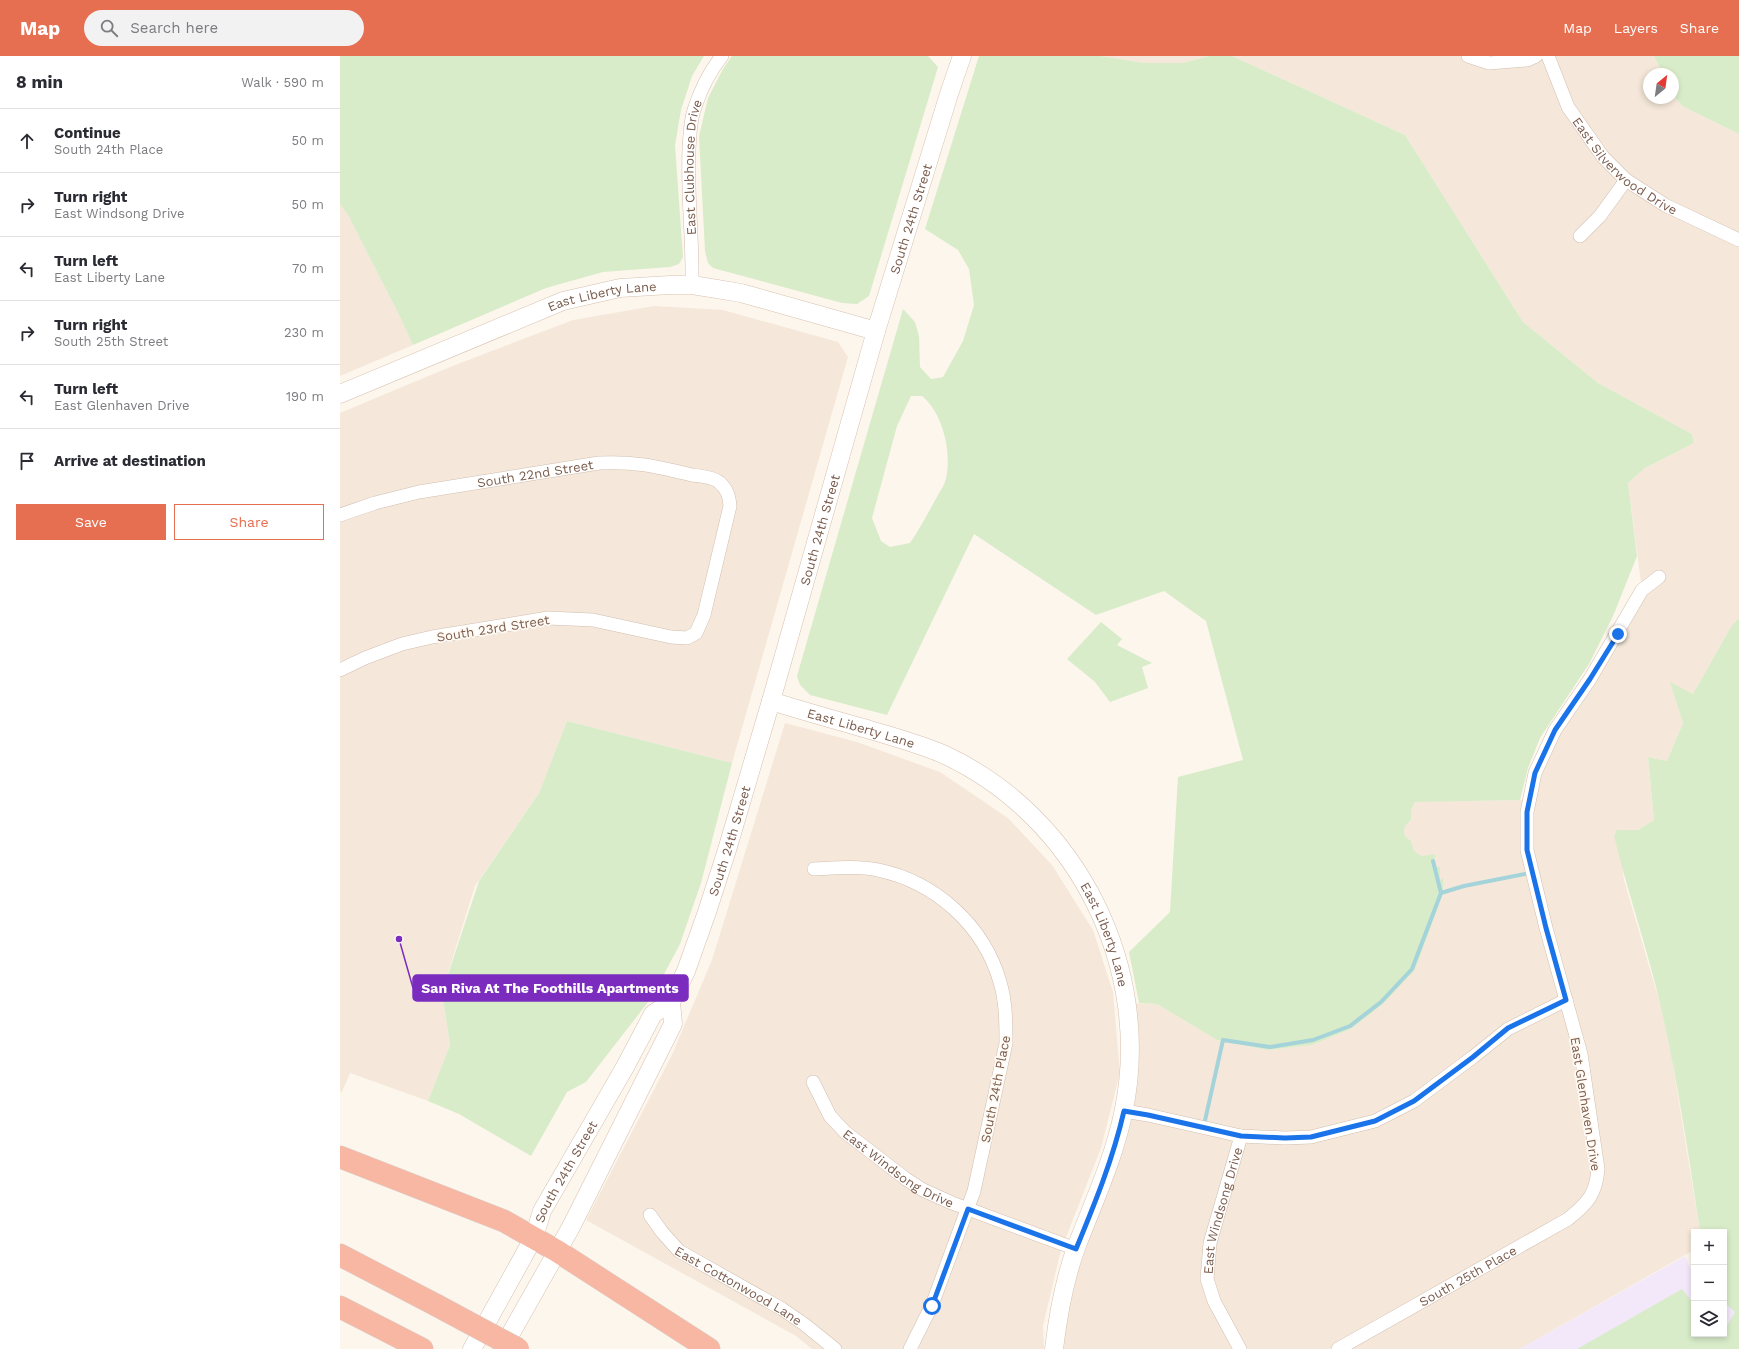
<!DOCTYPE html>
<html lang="en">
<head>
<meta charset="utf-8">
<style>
  :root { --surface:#fff; --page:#f2f2f3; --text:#2b2b33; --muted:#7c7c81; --line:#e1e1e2; --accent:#e76f51 }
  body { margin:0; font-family:"Work Sans",sans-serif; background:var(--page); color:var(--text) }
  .controls { position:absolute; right:12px; bottom:12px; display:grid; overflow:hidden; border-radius:0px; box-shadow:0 2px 6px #0003 }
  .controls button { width:36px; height:36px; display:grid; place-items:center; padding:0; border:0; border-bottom:1px solid var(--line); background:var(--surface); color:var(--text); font:20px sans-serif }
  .compass { position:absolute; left:1303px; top:12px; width:36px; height:36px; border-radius:50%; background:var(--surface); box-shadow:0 2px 6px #0003; rotate:29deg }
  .stop { position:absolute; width:12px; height:12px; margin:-9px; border:3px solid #1a73e8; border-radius:50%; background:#fff }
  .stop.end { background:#1a73e8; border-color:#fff; box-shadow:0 1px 4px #0008 }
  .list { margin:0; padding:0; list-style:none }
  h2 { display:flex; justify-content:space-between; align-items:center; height:52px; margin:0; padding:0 16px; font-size:17px }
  h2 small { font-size:13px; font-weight:400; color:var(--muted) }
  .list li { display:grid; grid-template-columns:26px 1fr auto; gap:12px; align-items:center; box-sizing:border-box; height:64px; padding:0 16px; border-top:1px solid var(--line) }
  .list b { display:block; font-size:15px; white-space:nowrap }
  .list p { margin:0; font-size:13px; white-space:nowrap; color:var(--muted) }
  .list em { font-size:13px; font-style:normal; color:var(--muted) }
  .actions { display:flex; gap:8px; padding:12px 16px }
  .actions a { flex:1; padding:9px 0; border:1px solid var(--accent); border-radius:0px; text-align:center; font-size:14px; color:var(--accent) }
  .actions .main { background:var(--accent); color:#fff }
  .icon { flex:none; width:22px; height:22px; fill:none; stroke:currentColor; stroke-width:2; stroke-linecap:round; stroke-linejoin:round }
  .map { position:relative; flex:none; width:1399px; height:1293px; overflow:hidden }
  header { display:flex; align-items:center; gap:24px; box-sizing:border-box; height:56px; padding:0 20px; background:var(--accent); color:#fff }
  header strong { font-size:19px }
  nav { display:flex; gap:22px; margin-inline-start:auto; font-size:14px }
  .search { width:280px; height:36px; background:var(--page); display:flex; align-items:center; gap:10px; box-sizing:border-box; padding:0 14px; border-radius:22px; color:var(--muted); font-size:15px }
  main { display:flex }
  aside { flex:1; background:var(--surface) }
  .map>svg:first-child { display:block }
</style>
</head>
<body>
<header>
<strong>Map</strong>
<div class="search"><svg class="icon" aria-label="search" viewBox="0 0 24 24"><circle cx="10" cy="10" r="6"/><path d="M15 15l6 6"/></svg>Search here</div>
<nav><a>Map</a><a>Layers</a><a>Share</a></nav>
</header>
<main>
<aside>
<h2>8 min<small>Walk · 590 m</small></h2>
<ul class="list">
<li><svg class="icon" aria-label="ahead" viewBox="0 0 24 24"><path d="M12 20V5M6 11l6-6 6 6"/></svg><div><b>Continue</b><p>South 24th Place</p></div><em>50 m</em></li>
<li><svg class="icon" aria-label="right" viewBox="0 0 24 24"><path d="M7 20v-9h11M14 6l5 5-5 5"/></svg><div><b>Turn right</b><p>East Windsong Drive</p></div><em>50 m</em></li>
<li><svg class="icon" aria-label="left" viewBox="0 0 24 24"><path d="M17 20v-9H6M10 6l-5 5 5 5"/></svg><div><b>Turn left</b><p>East Liberty Lane</p></div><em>70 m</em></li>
<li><svg class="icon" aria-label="right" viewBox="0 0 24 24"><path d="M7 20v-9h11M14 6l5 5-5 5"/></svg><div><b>Turn right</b><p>South 25th Street</p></div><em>230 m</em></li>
<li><svg class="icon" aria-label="left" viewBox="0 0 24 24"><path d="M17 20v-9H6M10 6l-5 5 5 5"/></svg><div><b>Turn left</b><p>East Glenhaven Drive</p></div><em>190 m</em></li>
<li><svg class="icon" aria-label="arrive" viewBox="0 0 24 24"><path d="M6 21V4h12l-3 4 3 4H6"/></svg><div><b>Arrive at destination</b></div></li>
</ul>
<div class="actions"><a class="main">Save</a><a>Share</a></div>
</aside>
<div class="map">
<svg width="1399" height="1293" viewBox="0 0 1399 1293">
  <rect width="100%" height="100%" fill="#fdf6ec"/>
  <path fill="#f5e8da" d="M761 0H869L843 7H804Z
    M892 0H1314L1323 18H1309V42H1333V39L1342 50 1399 78V562L1392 569 1353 638 1331 627 1343 667 1327 705 1308 701 1314 764 1298 774H1277L1284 824 1321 951 1332 1003 1360 1176H1354V1194L1180 1293H714L776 1089 787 947 817 948 877 984 927 994 972 989 1011 973 1075 914 1103 838V821L1100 824V811L1096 810V802L1082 800 1073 795 1071 785 1065 780 1064 774 1066 769 1071 764V755L1076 745 1190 744 1195 717 1302 534 1288 427 1305 412 1354 387 1352 378 1258 327 1183 266 1065 79Z
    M0 148 8 159 59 259 73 289 0 320Z
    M314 250 383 254 498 286 508 301 392 707 227 665 199 737 135 830 102 936 110 989 88 1045 10 1017 2 1036 0 1035V357L110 311 233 264Z
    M445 667 517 686 600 716 668 762 712 809 753 874 773 936 780 1017 761 1092 721 1194 703 1270 704 1293H472L456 1280 246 1164 331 1001 372 904Z"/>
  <path fill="#f3e8fa" d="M1345 1200 1354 1220V1278H1384V1246L1399 1257V1293H1180Z"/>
  <path fill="#d8ecc9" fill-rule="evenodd" d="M0 0H364L352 20 341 54 335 89 343 201 339 208 330 211 263 216 206 232 73 289 59 259 8 159 0 148Z
    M392 0H588L598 11 529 240 517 248 502 247 373 212 368 207 365 195 359 80 368 42 383 13Z
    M639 0H761L804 7H843L869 0H892L1065 79 1183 266 1258 327 1352 378 1354 387 1305 412 1288 427 1297 500 1273 560 1249 608 1200 682 1188 712 1180 744 1075 746 1071 755V764L1066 769 1064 774 1065 780 1071 785 1074 795 1082 800 1095 798 1096 810 1100 811V824L1103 821V838L1075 914 1044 947 1011 973 972 989 927 994 877 984 817 948 799 947 789 896 830 856 838 721 903 704 866 565 824 535 756 559 634 478 547 659 470 639 460 629 457 620 563 253 575 266 579 280 580 311 591 323 603 321 623 285 634 249 629 213 618 194 585 173ZM571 340H582C603 357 612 397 606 422 605 428 601 434 598 439 589 455 581 471 570 487L550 491 541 485 532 462 557 370Z
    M1314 0H1399V78L1342 50 1333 39V18H1323Z
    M1399 562V1293H1237L1342 1233 1354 1248V1278H1378L1380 1281 1384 1278V1275L1395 1256 1384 1246V1176H1360C1349 1101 1338 1026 1321 952 1308 894 1288 838 1274 780L1277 774H1298L1314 764 1308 701 1327 705 1343 667 1330 626 1353 638 1392 569Z
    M761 566 782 583 777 589 812 607 802 611 808 632 770 646 755 626 727 603Z
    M227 665 392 707 361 827 340 888 312 941 246 1026 227 1036 191 1100 119 1058 88 1045 110 989 102 936 139 825 199 737Z"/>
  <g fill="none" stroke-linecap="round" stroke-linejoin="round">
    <path stroke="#a5d3da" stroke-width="4" d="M1093 805 1101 837
      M864 1069 883 984 930 991 973 984 1010 970 1041 946 1072 913 1101 837 1124 830 1190 817"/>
    <g stroke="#d1beb0" stroke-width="14">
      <g id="street">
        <path d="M1128 0 1149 7 1187 4 1196 0"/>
        <path id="s1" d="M1208 0 1228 51 1263 101 1286 124 1325 149 1399 184"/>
        <path d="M1240 180 1260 160 1286 124"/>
        <path id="s2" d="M352 229C353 184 347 138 349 93 350 80 350 66 354 54 360 35 370 15 382 0"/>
        <path id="s3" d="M0 459 35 447 79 436 259 407C295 405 318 411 352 419 360 420 373 421 379 426 387 433 389 439 390 450L364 559 356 577 347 582 331 581 253 564 208 562 92 581 62 588 25 602 0 614"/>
        <path d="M474 813C496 812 517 810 538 814 596 826 644 870 660 926 666 946 666 967 666 987L634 1135 592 1249 570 1293"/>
        <path id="s4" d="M473 1026 490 1060 505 1076 566 1123 583 1134 612 1147 736 1193"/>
        <path d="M784 1055 808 1059 901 1080 945 1082 971 1081 1035 1065 1074 1045 1133 1001 1168 973 1226 944"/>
        <path id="s5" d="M310 1159 322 1176 339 1195 442 1253 464 1268 495 1293"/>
        <path id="s6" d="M900 1293 874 1245 867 1223 870 1187 901 1080"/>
        <path id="s7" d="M998 1293 1228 1163C1248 1147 1256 1138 1258 1113L1241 998 1206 872 1187 794V756L1195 717 1215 674 1250 623 1302 534 1319 521"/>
      </g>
    </g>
    <g stroke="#d6c0b0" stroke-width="19">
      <g id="secondary">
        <path id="s8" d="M0 338 223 245 280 232 330 229H352L377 233 401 237 536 275"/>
        <path id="s9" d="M431 645C463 655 495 664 527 673 553 681 580 688 605 699 738 761 814 914 783 1058 773 1105 753 1147 736 1192 724 1225 718 1259 714 1293"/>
        <path id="s10" d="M132 1293 194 1181 202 1155 285 1011 313 958 331 946"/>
        <path id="s11" d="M162 1293 231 1171 333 968 331 946 346 915 367 856 387 794 431 645 536 275 609 38 622 0"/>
      </g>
    </g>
    <g stroke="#dad1cd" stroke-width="23">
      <path id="highway" d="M0 1101 164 1165 217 1195 369 1293
        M0 1199 96 1249
        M0 1251 82 1293"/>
    </g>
    <use href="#street" stroke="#fff" stroke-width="13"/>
    <use href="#secondary" stroke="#fff" stroke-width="18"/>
    <use href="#highway" stroke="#f7b7a3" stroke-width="22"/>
    <g stroke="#dad1cd" stroke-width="23" stroke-linecap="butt">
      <path id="highway-bridge" d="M96 1249 178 1293"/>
    </g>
    <use href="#highway-bridge" stroke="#f7b7a3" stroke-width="22"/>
  </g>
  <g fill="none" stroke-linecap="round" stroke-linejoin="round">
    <path stroke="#1a73e8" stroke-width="5" d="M592 1250 628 1153 736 1193C755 1147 773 1103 784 1055L808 1059 901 1080 945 1082 971 1081 1035 1065 1074 1045 1133 1001 1168 972 1226 944 1206 872 1187 794V756L1195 717 1215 674 1250 623 1278 578"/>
  </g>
  <g text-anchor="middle" stroke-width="3.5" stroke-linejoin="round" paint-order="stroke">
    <g font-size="13" fill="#7a5c4d" stroke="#fffaf3">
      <text dy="5" stroke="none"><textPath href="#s1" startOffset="138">East Silverwood Drive</textPath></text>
      <text dy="5" stroke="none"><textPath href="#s2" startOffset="118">East Clubhouse Drive</textPath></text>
      <text dy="5" stroke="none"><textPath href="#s11" startOffset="1209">South 24th Street</textPath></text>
      <text dy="5" stroke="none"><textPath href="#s8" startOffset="281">East Liberty Lane</textPath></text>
      <text dy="5" stroke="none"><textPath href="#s3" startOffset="200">South 22nd Street</textPath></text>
      <text dy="5" stroke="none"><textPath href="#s11" startOffset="885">South 24th Street</textPath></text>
      <text transform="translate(153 572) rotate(-9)" y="5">South 23rd Street</text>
      <text dy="5" stroke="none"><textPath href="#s9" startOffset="94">East Liberty Lane</textPath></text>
      <text dy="5" stroke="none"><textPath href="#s11" startOffset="561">South 24th Street</textPath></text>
      <text dy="5" stroke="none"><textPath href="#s9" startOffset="430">East Liberty Lane</textPath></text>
      <text transform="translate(655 1033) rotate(-79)" y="5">South 24th Place</text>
      <text transform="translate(1246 1048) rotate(81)" y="5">East Glenhaven Drive</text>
      <text dy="5" stroke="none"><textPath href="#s4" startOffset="125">East Windsong Drive</textPath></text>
      <text dy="5" stroke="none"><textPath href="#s10" startOffset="201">South 24th Street</textPath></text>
      <text dy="5" stroke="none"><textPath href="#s6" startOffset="148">East Windsong Drive</textPath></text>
      <text dy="5" stroke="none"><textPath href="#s7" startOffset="149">South 25th Place</textPath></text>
      <text dy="5" stroke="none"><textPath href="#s5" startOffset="115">East Cottonwood Lane</textPath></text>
    </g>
  </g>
  <path fill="none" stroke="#7b2cbf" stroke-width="1.5" d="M59 883L73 932"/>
  <circle fill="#7b2cbf" stroke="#fffaf3" stroke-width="1.5" cx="59" cy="883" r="4"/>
  <rect fill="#7b2cbf" stroke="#7b2cbf" stroke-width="1.5" x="73" y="919" width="275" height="26" rx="4"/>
  <g font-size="14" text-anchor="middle" font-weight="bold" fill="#fff">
    <text x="210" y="937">San Riva At The Foothills Apartments</text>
  </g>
</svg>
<div class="controls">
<button>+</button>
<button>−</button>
<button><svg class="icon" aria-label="layers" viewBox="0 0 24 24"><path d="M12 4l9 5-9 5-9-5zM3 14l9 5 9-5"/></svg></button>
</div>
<svg class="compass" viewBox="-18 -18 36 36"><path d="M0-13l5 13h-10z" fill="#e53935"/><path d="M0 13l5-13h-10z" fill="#7c7c81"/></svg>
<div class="stop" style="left:592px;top:1250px"></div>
<div class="stop end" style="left:1278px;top:578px"></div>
</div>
</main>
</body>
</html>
